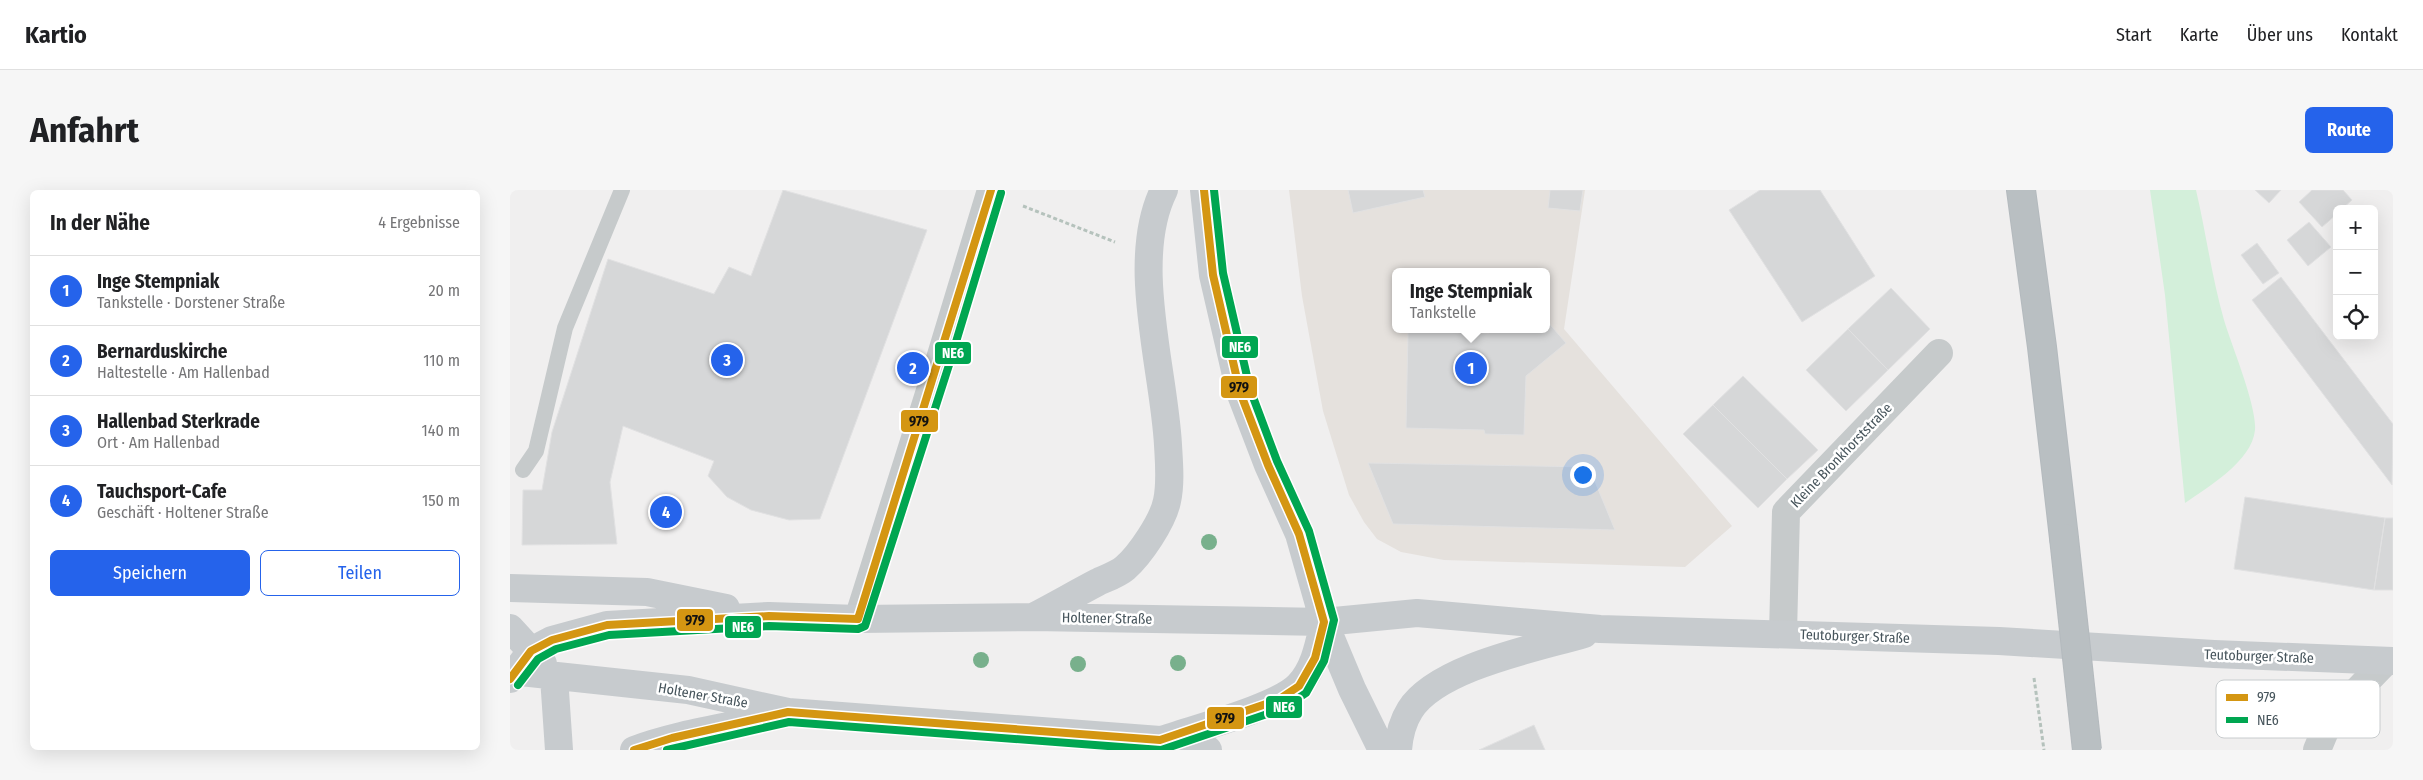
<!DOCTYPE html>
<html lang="de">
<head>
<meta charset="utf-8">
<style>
  :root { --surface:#fff; --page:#f6f6f6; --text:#202124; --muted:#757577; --line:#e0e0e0; --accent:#2563eb }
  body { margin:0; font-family:"Fira Sans Condensed",sans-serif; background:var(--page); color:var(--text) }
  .controls { position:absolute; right:15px; top:15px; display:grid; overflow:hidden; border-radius:8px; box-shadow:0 5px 20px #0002 }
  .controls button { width:45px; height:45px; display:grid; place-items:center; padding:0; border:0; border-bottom:1px solid var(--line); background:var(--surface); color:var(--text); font:25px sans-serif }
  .you { position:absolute; left:1072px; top:284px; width:18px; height:18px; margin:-12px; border:4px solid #fff; border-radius:50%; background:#1a73e8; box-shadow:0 0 0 8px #1a73e833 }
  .badge { display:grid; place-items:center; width:32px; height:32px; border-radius:50%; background:var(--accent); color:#fff; font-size:16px; font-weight:700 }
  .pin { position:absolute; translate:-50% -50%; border:2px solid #fff; box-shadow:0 1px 5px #0006 }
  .popup { position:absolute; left:882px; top:78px; width:158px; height:65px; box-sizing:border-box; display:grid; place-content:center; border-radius:8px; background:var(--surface); filter:drop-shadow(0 1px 4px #0005); font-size:16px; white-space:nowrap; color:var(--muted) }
  .popup b { font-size:19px; color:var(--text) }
  .popup::after { content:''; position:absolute; left:50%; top:100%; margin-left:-10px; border:10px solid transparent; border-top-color:var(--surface) }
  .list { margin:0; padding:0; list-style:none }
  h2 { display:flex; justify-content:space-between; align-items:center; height:65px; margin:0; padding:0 20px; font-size:21px }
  h2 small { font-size:16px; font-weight:400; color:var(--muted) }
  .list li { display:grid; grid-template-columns:32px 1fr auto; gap:15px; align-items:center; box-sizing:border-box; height:70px; padding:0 20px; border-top:1px solid var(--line) }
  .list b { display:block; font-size:19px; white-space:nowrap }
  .list p { margin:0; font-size:16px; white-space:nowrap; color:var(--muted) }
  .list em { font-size:16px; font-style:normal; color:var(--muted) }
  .actions { display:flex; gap:10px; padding:15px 20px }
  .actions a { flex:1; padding:11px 0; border:1px solid var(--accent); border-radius:8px; text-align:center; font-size:18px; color:var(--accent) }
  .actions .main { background:var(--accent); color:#fff }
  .icon { flex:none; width:28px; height:28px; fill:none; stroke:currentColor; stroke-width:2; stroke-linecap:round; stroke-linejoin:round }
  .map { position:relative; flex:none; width:1883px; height:560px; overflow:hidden; border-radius:8px }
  header { display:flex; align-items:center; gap:30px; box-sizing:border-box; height:70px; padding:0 25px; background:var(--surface); border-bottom:1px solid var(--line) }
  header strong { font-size:24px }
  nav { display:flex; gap:28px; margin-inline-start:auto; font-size:18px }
  .intro { display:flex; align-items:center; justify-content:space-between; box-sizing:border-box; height:120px; padding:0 30px }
  h1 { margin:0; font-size:35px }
  .button { padding:12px 22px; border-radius:8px; background:var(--accent); color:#fff; font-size:18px; font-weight:700 }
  main { display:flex; gap:30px; padding:0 30px }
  aside { flex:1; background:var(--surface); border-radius:8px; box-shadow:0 5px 20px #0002 }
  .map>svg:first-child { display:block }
</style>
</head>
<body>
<header>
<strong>Kartio</strong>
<nav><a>Start</a><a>Karte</a><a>Über uns</a><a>Kontakt</a></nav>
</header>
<div class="intro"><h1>Anfahrt</h1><a class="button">Route</a></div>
<main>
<aside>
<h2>In der Nähe<small>4 Ergebnisse</small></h2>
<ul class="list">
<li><span class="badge">1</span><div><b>Inge Stempniak</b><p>Tankstelle · Dorstener Straße</p></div><em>20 m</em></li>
<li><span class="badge">2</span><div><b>Bernarduskirche</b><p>Haltestelle · Am Hallenbad</p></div><em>110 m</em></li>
<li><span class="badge">3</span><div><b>Hallenbad Sterkrade</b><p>Ort · Am Hallenbad</p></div><em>140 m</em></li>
<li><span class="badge">4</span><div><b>Tauchsport-Cafe</b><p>Geschäft · Holtener Straße</p></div><em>150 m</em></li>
</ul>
<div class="actions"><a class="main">Speichern</a><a>Teilen</a></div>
</aside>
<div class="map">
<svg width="1883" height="560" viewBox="0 0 1883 560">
  <rect width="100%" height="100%" fill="#f0efef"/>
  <path fill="#e5e1dd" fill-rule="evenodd" d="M779 0H1075L1054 139 1222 336 1175 377 934 370 891 362 867 349 854 332 839 305 813 221 792 106ZM886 82H1036V139H886Z"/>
  <path fill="#d3efda" d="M1640 0H1686C1696 43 1702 88 1714 130 1722 157 1747 216 1745 240 1742 271 1698 297 1675 313L1655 105Z"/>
  <path fill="#d6d7d8" stroke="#e1e1e2" d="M273 0 417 40 310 329 279 330 241 320 217 307 198 286 204 271 113 236 100 292 107 354 12 355 13 300H32L42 242 98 69 204 104 219 77 241 86Z
    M838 0H913L915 7 843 23Z
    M1040 0H1073L1070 21 1038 18Z
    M1250 0H1310L1365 86 1292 132 1219 20Z
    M1745 0H1771L1759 13Z
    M1802 0H1833L1842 10 1832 19H1827V24L1812 37 1789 12Z
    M1799 32 1821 57 1798 76 1777 50Z
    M1747 53 1769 83 1753 94 1731 65Z
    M1771 87 1883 234 1882 295 1742 110Z
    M1381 98 1420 139 1378 180 1338 139Z
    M1036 130 1056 153 1016 186 1014 245 975 244 974 240 896 238 898 142 979 143 984 139H1036Z
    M1338 139 1378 180 1336 221 1296 180Z
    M1233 186 1308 260 1277 289 1203 215Z
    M1203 215 1277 289 1248 318 1173 244Z
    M858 273 1079 277 1105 340 883 334Z
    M1735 307 1875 328 1864 400 1724 379Z
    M1875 328H1883V400H1864Z
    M1024 535 1035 560H969Z"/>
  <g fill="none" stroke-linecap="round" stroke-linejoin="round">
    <g stroke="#b4babe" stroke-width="30">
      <path id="highway" d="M1511 0 1532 157 1554 348"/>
    </g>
    <path stroke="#b5c2bc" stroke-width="3" stroke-dasharray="4 2.5" stroke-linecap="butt" d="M513 16 605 52
      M1524 488 1534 560"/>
    <path stroke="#c6cacb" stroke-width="16" d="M13 280 26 261 55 138 112 0"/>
    <path stroke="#c6cacb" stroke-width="28" d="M348 429 429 172 481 0
      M1273 444 1276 322 1429 163
      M1807 560 1820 529 1876 471"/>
    <path stroke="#c7cbce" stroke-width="28" d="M694 0 703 85 730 202 758 275 789 344 814 432 842 499 872 560
      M0 398 137 402 216 418
      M525 426C546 415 567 403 588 392 597 388 608 384 615 378 630 365 653 331 657 311 661 293 659 273 658 255 654 179 619 70 654 0
      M0 438 33 474
      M0 481 178 500 278 522 650 550 698 560
      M44 487 49 560
      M0 489 21 461 42 450 97 435 259 426 348 429 523 427 814 432 907 423 1090 439 1489 451 1704 464 1883 471
      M652 550C683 539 769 517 789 495 805 478 809 453 814 432
      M124 560C172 542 225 537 275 523
      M888 560C889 547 893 531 900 520 927 477 1027 458 1074 444"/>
    <use href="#highway" stroke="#b9bfc2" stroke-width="28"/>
    <g stroke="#b4babe" stroke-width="30" stroke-linecap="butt">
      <path id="highway-bridge" d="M1554 348 1577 560"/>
    </g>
    <use href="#highway-bridge" stroke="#b9bfc2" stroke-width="28"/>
    <g stroke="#fff" stroke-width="11">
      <path id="bus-1" d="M0 489 21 461 42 450 97 435 259 426 348 429 481 0
        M124 560 162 548 278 522 650 550 768 510 789 496 805 468 814 432 789 344 758 275 730 202 703 85 694 0"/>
    </g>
    <g stroke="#fff" stroke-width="11">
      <path id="bus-2" d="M8 495 28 469 46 459 99 445 259 436 348 439 355 436 439 175 491 3
        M157 560 279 532 651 560 772 519 796 503 814 471 824 430 799 341 767 271 740 199 713 83 704 0"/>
    </g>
    <use href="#bus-1" stroke="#d49612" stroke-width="8"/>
    <use href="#bus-2" stroke="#00a651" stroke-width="8"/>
  </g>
  <g fill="#78b08c">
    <circle cx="699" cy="352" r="8"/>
    <circle cx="471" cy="470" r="8"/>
    <circle cx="668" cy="473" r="8"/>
    <circle cx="568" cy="474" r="8"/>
  </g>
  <g text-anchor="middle" stroke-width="5" stroke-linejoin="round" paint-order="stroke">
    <g font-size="14" fill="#46545b" stroke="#fff">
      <text transform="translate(1331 265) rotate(-46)" y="5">Kleine Bronkhorststraße</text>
      <text transform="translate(597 428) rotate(1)" y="5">Holtener Straße</text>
      <text transform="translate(1345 446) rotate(2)" y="5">Teutoburger Straße</text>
      <text transform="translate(1749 466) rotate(2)" y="5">Teutoburger Straße</text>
      <text transform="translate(193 505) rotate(10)" y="5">Holtener Straße</text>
    </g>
  </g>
  <rect x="1706" y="490" width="164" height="58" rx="8" fill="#fff" stroke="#c8ccce" stroke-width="1"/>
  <rect x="1716" y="504" width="22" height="7" fill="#d49612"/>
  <rect x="1716" y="527" width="22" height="6" fill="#00a651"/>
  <g font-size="14" fill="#46545b">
    <text x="1747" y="512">979</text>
    <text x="1747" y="535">NE6</text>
  </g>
  <g stroke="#fff" stroke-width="2">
    <rect x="711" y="145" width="38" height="24" rx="5" fill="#00a651"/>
    <rect x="424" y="151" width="38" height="24" rx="5" fill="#00a651"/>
    <rect x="710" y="185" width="38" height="24" rx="5" fill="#d49612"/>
    <rect x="390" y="219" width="39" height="24" rx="5" fill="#d49612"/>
    <rect x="166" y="418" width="38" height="24" rx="5" fill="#d49612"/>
    <rect x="214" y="425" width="38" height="24" rx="5" fill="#00a651"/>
    <rect x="755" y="505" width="38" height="24" rx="5" fill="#00a651"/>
    <rect x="696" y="516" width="39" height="24" rx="5" fill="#d49612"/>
  </g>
  <g font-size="14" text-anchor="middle" font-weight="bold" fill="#fff">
    <text x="730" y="162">NE6</text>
    <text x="443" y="168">NE6</text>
    <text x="233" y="442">NE6</text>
    <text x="774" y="522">NE6</text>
  </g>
  <g font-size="14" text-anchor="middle" font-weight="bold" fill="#111">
    <text x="729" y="202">979</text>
    <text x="409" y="236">979</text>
    <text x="185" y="435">979</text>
    <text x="715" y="533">979</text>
  </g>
</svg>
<div class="controls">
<button>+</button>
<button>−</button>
<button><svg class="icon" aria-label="locate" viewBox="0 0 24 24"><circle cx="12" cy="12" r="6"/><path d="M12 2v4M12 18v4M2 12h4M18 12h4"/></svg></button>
</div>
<div class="you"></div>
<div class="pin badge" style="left:961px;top:178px">1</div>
<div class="popup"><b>Inge Stempniak</b>Tankstelle</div>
<div class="pin badge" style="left:403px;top:178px">2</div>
<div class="pin badge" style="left:217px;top:170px">3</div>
<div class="pin badge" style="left:156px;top:322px">4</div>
</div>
</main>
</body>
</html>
